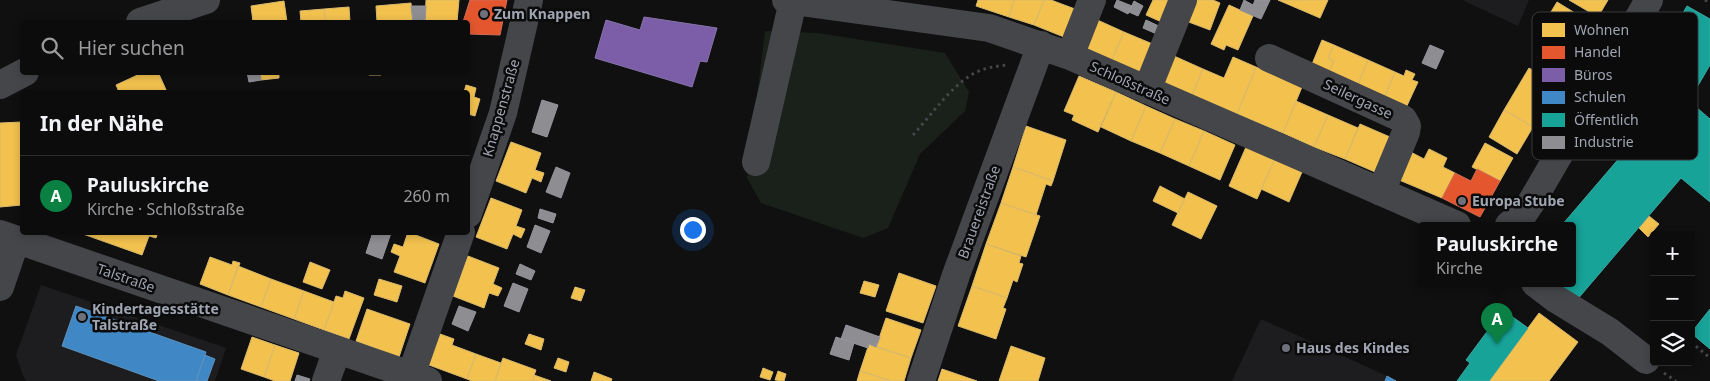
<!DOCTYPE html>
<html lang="de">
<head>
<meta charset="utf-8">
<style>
  :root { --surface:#0c0c0d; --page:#151516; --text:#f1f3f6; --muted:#9a9b9d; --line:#2c2c2e; --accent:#0b8043 }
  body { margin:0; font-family:"Noto Sans",sans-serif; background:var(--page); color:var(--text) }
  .controls { position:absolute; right:15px; bottom:15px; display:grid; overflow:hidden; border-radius:5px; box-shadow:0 2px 8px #0003 }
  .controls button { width:45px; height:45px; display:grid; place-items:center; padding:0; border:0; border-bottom:1px solid var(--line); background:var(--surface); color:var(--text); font:25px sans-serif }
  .you { position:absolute; left:692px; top:229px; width:18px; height:18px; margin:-12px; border:4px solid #fff; border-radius:50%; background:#1a73e8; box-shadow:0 0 0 8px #1a73e833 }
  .badge { display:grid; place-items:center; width:32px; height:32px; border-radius:50%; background:var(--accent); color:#fff; font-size:16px; font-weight:700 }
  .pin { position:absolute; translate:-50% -41px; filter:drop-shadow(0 1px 2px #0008) }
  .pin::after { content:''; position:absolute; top:26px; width:18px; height:15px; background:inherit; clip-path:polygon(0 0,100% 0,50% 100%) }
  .popup { position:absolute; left:1418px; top:222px; width:158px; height:65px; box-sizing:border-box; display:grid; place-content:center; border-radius:5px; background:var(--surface); filter:drop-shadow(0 1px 4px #0005); font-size:16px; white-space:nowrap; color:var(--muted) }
  .popup b { font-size:19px; color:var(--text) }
  .popup::after { content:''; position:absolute; left:50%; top:100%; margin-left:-10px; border:10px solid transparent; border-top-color:var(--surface) }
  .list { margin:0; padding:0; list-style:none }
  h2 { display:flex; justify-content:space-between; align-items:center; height:65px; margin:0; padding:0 20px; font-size:21px }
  h2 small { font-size:16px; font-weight:400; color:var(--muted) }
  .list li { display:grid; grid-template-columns:32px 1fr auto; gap:15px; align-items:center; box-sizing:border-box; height:80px; padding:0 20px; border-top:1px solid var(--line) }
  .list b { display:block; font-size:19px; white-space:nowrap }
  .list p { margin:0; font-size:16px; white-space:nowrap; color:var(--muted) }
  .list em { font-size:16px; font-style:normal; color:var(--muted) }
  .icon { flex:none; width:28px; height:28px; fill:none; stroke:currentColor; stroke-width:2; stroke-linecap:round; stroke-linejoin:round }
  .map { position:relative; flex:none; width:1710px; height:381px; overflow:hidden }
  .search { position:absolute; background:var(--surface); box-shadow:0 2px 8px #0003; left:20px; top:20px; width:450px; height:55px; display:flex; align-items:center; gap:12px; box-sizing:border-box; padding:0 18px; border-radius:5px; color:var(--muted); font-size:19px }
  .panel { position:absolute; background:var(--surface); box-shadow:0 2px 8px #0003; left:20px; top:90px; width:450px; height:145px; border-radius:5px }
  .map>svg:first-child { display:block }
</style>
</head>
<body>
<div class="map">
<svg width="1710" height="381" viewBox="0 0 1710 381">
  <rect width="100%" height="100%" fill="#101011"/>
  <path fill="#1d1d1f" d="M1462 0H1529L1518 26Z
    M41 285 226 348 215 381H26L23 376 16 355Z
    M1261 319 1387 376 1396 381H1232Z"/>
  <path fill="#1a211b" d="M765 31 818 33 945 53 969 92 965 111 920 154 888 228 863 238 761 203 747 178Z"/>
  <path fill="#f2c14e" stroke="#d9b96c" d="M426 0H459L457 22H425Z
    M978 0H1014L1009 17 976 6Z
    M1014 0H1044L1034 25 1009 17Z
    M1044 0H1051L1075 9 1064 37 1034 25Z
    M1153 0H1177L1166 24 1146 15Z
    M1193 0H1213L1220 3 1210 30 1186 21Z
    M1278 0H1328L1320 18Z
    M1569 0H1608L1598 17Z
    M284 1 287 22H253L251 6Z
    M1557 2 1593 24 1572 61 1539 42 1545 33 1540 30Z
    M411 3 413 22H377L376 6Z
    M1229 5 1253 16 1238 50 1226 45 1224 50 1211 44Z
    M349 7 350 22H326L324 9Z
    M324 9 326 22H301L300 11Z
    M1093 18 1124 32 1112 60 1081 47Z
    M1124 32 1155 45 1143 74 1112 60Z
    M1322 40 1334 45 1328 58 1334 61 1327 76 1310 69Z
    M1334 45 1368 60 1356 89 1327 76 1334 61 1328 58Z
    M1174 56 1203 69 1192 95 1163 82Z
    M1233 57 1256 67 1237 114 1192 95 1203 69 1224 78Z
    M1368 60 1395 72 1383 101 1356 89Z
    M1256 67 1302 87 1283 133 1237 114Z
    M1529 68 1558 85 1533 127 1504 110Z
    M1406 70 1415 74 1412 80 1418 82 1405 110 1383 101 1395 72 1404 76Z
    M144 72H158L167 92H119L116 85Z
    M260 72H279V78L261 80Z
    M368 72H381V75H369Z
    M1079 76 1116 92 1098 132 1072 120 1074 115 1064 111Z
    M466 85 476 88 474 97 480 99 475 116 468 114V92H464Z
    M1116 92 1146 106 1131 141 1101 127Z
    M1296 101 1328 115 1314 147 1283 133Z
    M1146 106 1175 119 1160 153 1131 141Z
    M1504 110 1533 127 1517 154 1489 137Z
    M1328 115 1358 128 1345 159 1314 147Z
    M1175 119 1204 131 1189 166 1160 153Z
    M22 122V205L0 207V123Z
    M1360 124 1390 137 1375 172 1345 159Z
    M1026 126 1066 140 1053 181 1013 167Z
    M1204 131 1235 145 1220 180 1189 166Z
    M511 142 541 153 535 170 544 173 541 182 532 178 526 193 496 181Z
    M1485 143 1513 158 1500 181 1472 167Z
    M1246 147 1275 159 1257 199 1229 186Z
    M1405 149 1424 159 1429 149 1447 158 1443 167 1455 173 1442 198 1392 177Z
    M1275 159 1302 172 1289 202 1261 189Z
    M1013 167 1053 181 1051 186 1046 184 1036 215 1001 203Z
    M1160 186 1185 199 1178 213 1153 201Z
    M1188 192 1217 206 1201 239 1172 225Z
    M491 198 522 210 516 226 525 229 521 238 513 234 507 249 476 237Z
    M1001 203 1040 216 1026 257 986 244Z
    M1649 216 1659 224 1648 237 1639 228Z
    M83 232H158L156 238 149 236 142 255 83 234Z
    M408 232 439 244 425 283 394 272 400 256 391 252 394 244 403 247Z
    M986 244 1021 256 1019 263 1023 264 1017 282 1013 280 1007 298 972 286Z
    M468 256 499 268 493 284 502 288 498 296 489 293 484 308 453 296Z
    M210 257 232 265 233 261 240 263 228 295 200 284Z
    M310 262 330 270 322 289 303 282Z
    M238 266 271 279 261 307 228 295Z
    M899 273 936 286 923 323 886 311Z
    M271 279 304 291 294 319 261 307Z
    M379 279 402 286 397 302 374 295Z
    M864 281 879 285 875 297 860 293Z
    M972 286 1007 298 1003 308 1006 309 996 339 958 326Z
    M575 287 585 290 581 301 571 298Z
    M304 291 334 302 324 330 294 319Z
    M345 291 364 298 349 339 324 330 336 296 343 298Z
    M367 309 410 324 399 357 356 341Z
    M1539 313 1578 342 1549 381H1489Z
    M886 318 921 330 911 358 876 347Z
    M440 334 454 339 452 345 476 354 467 379 429 365Z
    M529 334 544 339 541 350 525 344Z
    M252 337 275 345 264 377 241 369Z
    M869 344 911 358 904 381H891L860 371Z
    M275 345 299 353 290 381H275L264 377Z
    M1011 346 1045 358 1038 381H999Z
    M476 354 501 363 495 381H472L467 379Z
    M503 358 536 370 532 381H495Z
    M558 358 569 362 566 372 554 368Z
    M763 368 773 372 770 380 760 377Z
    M942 369 977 381H938Z
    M778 371 786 374 784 381 775 380Z
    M860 371 891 381H857Z
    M594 372 612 379 611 381H591Z
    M534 375 551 381H532Z"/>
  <path fill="#e4572e" stroke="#d06e56" d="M470 0H507L500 35 468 34V22H463Z
    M1477 169 1500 181 1480 217 1442 198 1455 173 1471 181Z"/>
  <path fill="#7b5ea7" stroke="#8673aa" d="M644 17 717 28 707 62 700 61 692 87 595 58 606 20 640 30Z"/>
  <path fill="#3f88c5" stroke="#5c91bf" d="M76 306 206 352 196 381H159L62 346Z
    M205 355 215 359 207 381H196Z
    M1387 376 1396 381H1385Z"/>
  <path fill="#17a398" stroke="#40a4a0" d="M1687 6 1710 19V65L1689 101 1710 119V202L1681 178 1576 301 1555 283H1572V225H1562L1639 135 1619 123Z
    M1710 309V349L1691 333Z
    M1503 310 1528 328 1489 381H1457L1470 363 1466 360Z"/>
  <path fill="#8d8d92" stroke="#93949c" d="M1117 0 1132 6 1128 14 1114 7Z
    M1244 0 1253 5 1255 0H1270L1261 19 1240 10Z
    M1134 1 1143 6 1138 16 1129 12Z
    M411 6H426L425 22H413Z
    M1146 20 1163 28 1159 35 1143 28Z
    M1430 45 1444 51 1436 69 1422 63Z
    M1547 46 1572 61 1558 85 1539 74 1544 66 1537 62Z
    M247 72H260L261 80 249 82Z
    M542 100 558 105 547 137 532 132Z
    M556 167 570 173 561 198 546 192Z
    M540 209 556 214 553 223 538 218Z
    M535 225 550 231 541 253 527 247Z
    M373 232 391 233 382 259 366 253Z
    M520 264 535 271 531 280 516 274Z
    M513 283 528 289 519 312 504 306Z
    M459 306 476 312 468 331 452 324Z
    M846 325 880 337 876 347 869 344 868 348 841 339Z
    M836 337 854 343 849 360 830 354Z
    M297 375 310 379 309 381H295Z"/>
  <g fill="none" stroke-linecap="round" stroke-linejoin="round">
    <path stroke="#46474b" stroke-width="3" stroke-dasharray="2.5 4" stroke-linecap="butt" d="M1705 0 1710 3
      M913 135C931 115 948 90 971 75 982 68 996 66 1009 65
      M1691 342 1710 358
      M1664 373 1676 381"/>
    <path stroke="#454649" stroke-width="28" d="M786 0 989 28 1070 56 1457 225
      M140 22 206 0
      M1070 56 1092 0
      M1269 58 1403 119 1407 126 1406 132 1381 192
      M0 85 25 72
      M1147 90 1183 0
      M756 162 793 1
      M468 214 503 113 529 0
      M1509 225 1524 213 1532 201 1649 0
      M0 234 428 381
      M1535 283 1556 299 1610 332 1646 360
      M0 287 16 240
      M411 375 461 232
      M326 381 337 350
      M921 381 956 275 1041 45"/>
  </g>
  <g fill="#6e717a" stroke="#0b0b0c" stroke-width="2">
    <circle cx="484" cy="14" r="5"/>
    <circle cx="1462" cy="201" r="5"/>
    <circle cx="82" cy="317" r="5"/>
    <circle cx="1286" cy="348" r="5"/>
  </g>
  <g text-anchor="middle" stroke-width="5" stroke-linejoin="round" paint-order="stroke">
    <g font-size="14" font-weight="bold" fill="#a0a5b2" stroke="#0b0b0c" text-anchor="start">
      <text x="494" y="19">Zum Knappen</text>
      <text x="1472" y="206">Europa Stube</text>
      <text x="92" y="314">Kindertagesstätte<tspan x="92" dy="16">Talstraße</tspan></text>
      <text x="1296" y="353">Haus des Kindes</text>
    </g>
    <g font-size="14" fill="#a0a5b2" stroke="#0b0b0c">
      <text transform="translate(1130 83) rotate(24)" y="5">Schloßstraße</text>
      <text transform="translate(1358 99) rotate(25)" y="5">Seilergasse</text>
      <text transform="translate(501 108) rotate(-74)" y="5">Knappenstraße</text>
      <text transform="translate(979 212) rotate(-70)" y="5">Brauereistraße</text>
      <text transform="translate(126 278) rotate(19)" y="5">Talstraße</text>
    </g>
  </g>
  <rect x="1532" y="12" width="166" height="148" rx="8" fill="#0b0b0c" stroke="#38393e" stroke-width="1"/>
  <rect x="1542" y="23" width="23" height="14" fill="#f2c14e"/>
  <rect x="1542" y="46" width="23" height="13" fill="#e4572e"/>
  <rect x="1542" y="68" width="23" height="14" fill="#7b5ea7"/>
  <rect x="1542" y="91" width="23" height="13" fill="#3f88c5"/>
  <rect x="1542" y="113" width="23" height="14" fill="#17a398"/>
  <rect x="1542" y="136" width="23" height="13" fill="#8d8d92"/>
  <g font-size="14" fill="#a0a5b2">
    <text x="1574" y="35">Wohnen</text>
    <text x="1574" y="57">Handel</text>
    <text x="1574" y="80">Büros</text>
    <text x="1574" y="102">Schulen</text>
    <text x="1574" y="125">Öffentlich</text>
    <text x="1574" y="147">Industrie</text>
  </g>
</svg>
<div class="controls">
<button>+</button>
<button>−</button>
<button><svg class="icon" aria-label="layers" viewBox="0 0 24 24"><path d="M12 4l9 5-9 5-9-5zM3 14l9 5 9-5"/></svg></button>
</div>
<div class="you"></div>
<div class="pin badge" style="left:1497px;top:344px">A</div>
<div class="popup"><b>Pauluskirche</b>Kirche</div>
<div class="search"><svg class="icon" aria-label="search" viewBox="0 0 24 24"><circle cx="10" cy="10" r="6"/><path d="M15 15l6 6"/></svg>Hier suchen</div>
<section class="panel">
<h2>In der Nähe<small></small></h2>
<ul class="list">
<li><span class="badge">A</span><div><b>Pauluskirche</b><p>Kirche · Schloßstraße</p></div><em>260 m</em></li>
</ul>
</section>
</div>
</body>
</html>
